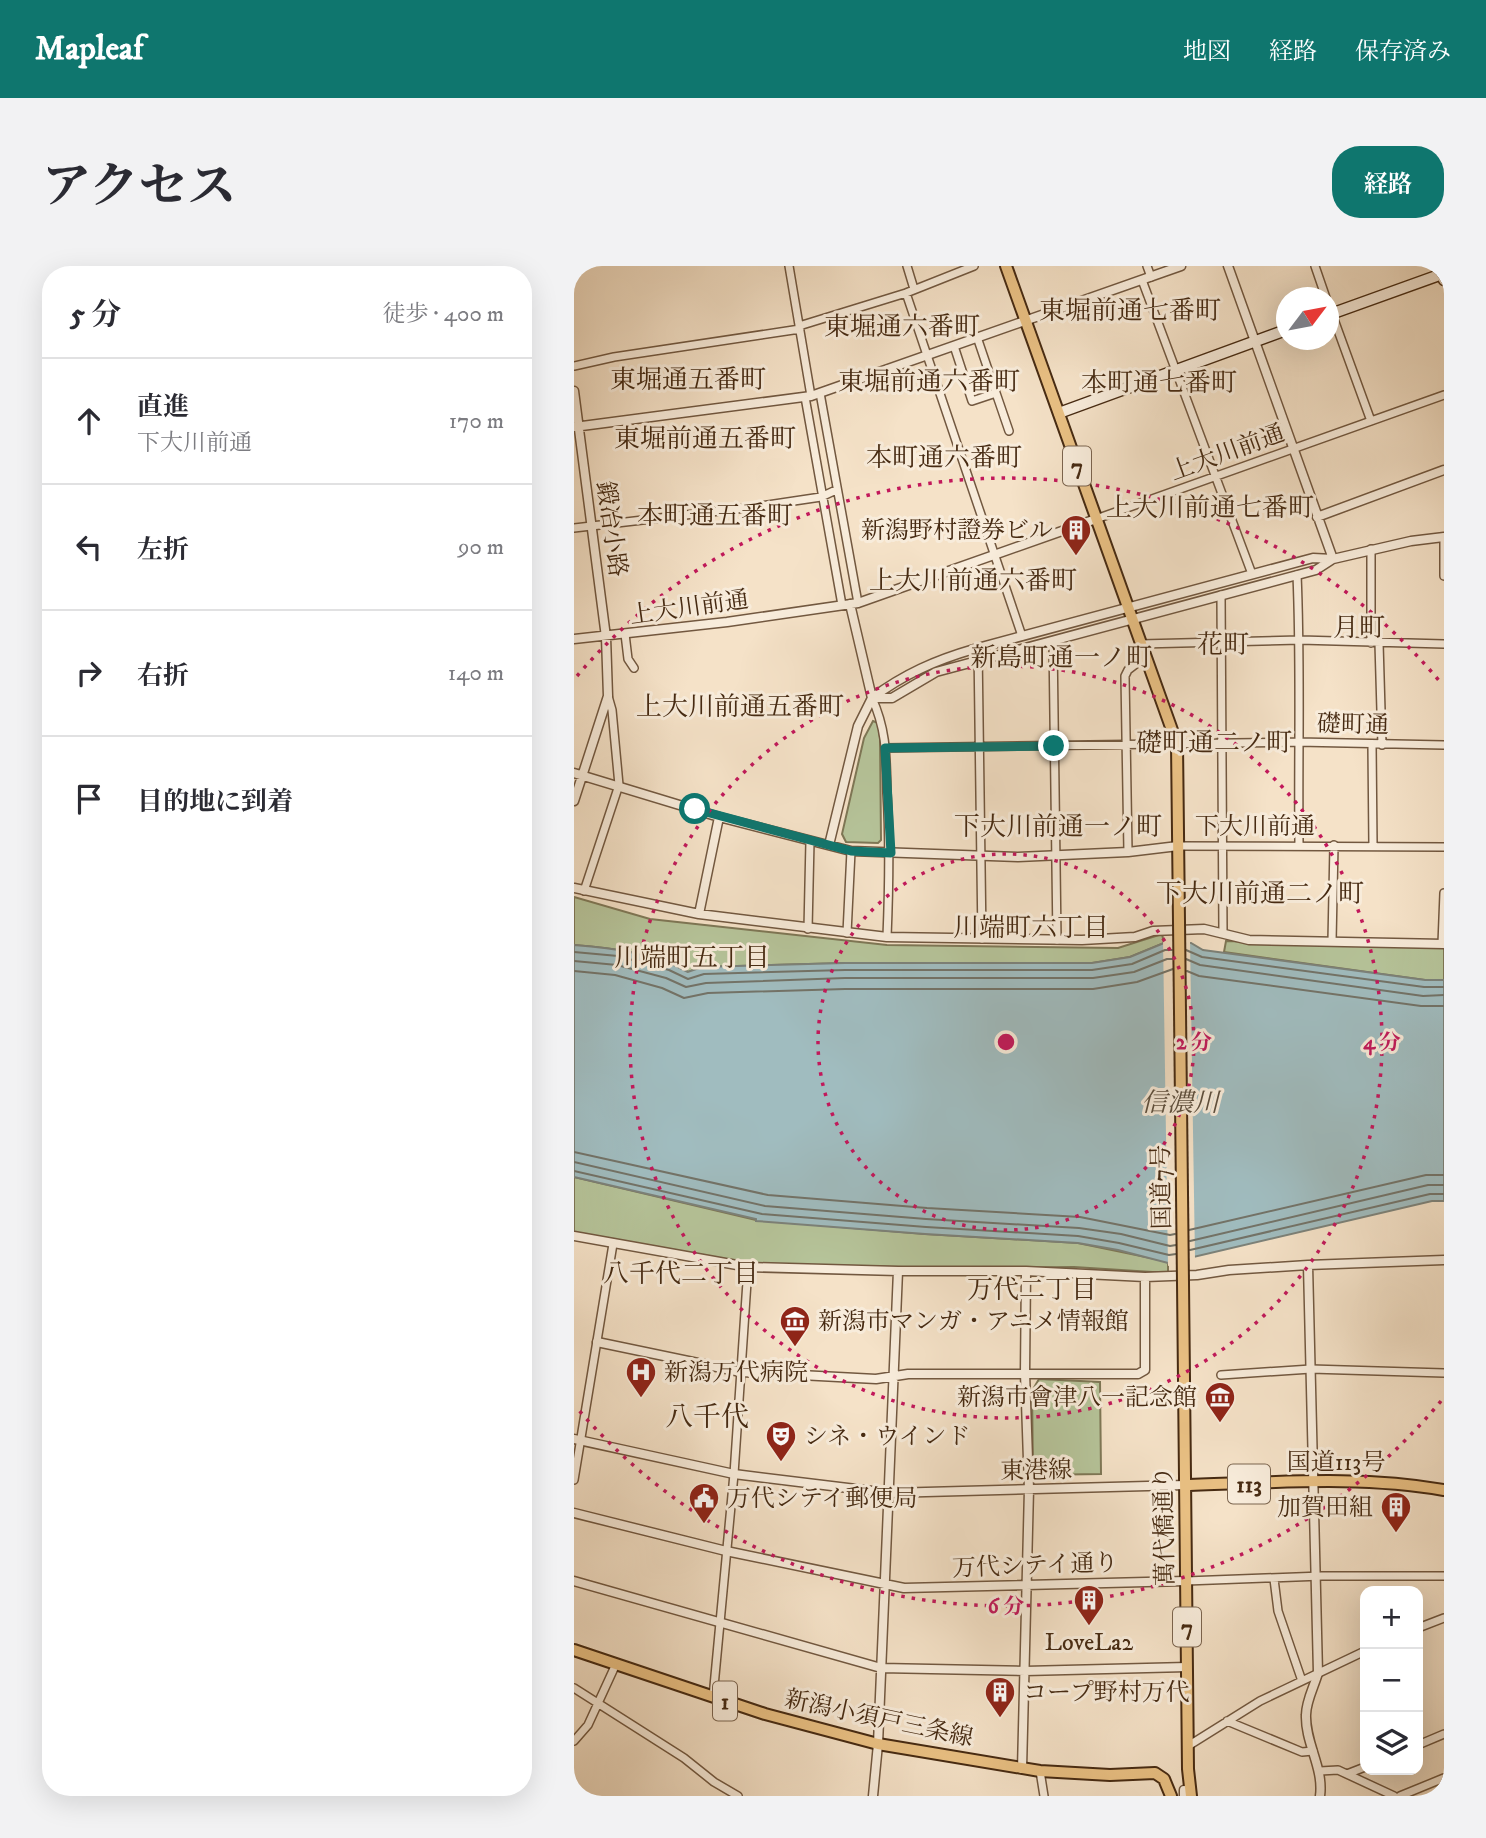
<!DOCTYPE html>
<html lang="ja">
<head>
<meta charset="utf-8">
<style>
  :root { --surface:#fff; --page:#f2f2f3; --text:#2b2b33; --muted:#7c7c81; --line:#e1e1e2; --accent:#0f766e }
  body { margin:0; font-family:"IM FELL DW Pica","Noto Serif JP",serif; background:var(--page); color:var(--text) }
  .controls { position:absolute; right:21px; bottom:21px; display:grid; overflow:hidden; border-radius:14px; box-shadow:0 7px 28px #0002 }
  .controls button { width:63px; height:63px; display:grid; place-items:center; padding:0; border:0; border-bottom:2px solid var(--line); background:var(--surface); color:var(--text); font:35px sans-serif }
  .compass { position:absolute; left:702px; top:21px; width:63px; height:63px; border-radius:50%; background:var(--surface); box-shadow:0 7px 28px #0002; rotate:58deg }
  .stop { position:absolute; width:21px; height:21px; margin:-16px; border:5px solid #0f766e; border-radius:50%; background:#fff }
  .stop.end { background:#0f766e; border-color:#fff; box-shadow:0 2px 7px #0008 }
  .list { margin:0; padding:0; list-style:none }
  h2 { display:flex; justify-content:space-between; align-items:center; height:91px; margin:0; padding:0 28px; font-size:30px }
  h2 small { font-size:23px; font-weight:400; color:var(--muted) }
  .list li { display:grid; grid-template-columns:46px 1fr auto; gap:21px; align-items:center; box-sizing:border-box; height:126px; padding:0 28px; border-top:2px solid var(--line) }
  .list b { display:block; font-size:26px; white-space:nowrap }
  .list p { margin:0; font-size:23px; white-space:nowrap; color:var(--muted) }
  .list em { font-size:23px; font-style:normal; color:var(--muted) }
  .icon { flex:none; width:38px; height:38px; fill:none; stroke:currentColor; stroke-width:2; stroke-linecap:round; stroke-linejoin:round }
  .map { position:relative; flex:none; width:870px; height:1530px; overflow:hidden; border-radius:28px }
  header { display:flex; align-items:center; gap:42px; box-sizing:border-box; height:98px; padding:0 35px; background:var(--accent); color:#fff }
  header strong { font-size:33px }
  nav { display:flex; gap:38px; margin-inline-start:auto; font-size:24px }
  .intro { display:flex; align-items:center; justify-content:space-between; box-sizing:border-box; height:168px; padding:0 42px }
  h1 { margin:0; font-size:49px }
  .button { padding:18px 32px; border-radius:28px; background:var(--accent); color:#fff; font-size:24px; font-weight:700 }
  main { display:flex; gap:42px; padding:0 42px }
  aside { flex:1; background:var(--surface); border-radius:28px; box-shadow:0 7px 28px #0002 }
  .map>svg:first-child { display:block }
</style>
</head>
<body>
<header>
<strong>Mapleaf</strong>
<nav><a>地図</a><a>経路</a><a>保存済み</a></nav>
</header>
<div class="intro"><h1>アクセス</h1><a class="button">経路</a></div>
<main>
<aside>
<h2>5 分<small>徒歩 · 400 m</small></h2>
<ul class="list">
<li><svg class="icon" aria-label="ahead" viewBox="0 0 24 24"><path d="M12 20V5M6 11l6-6 6 6"/></svg><div><b>直進</b><p>下大川前通</p></div><em>170 m</em></li>
<li><svg class="icon" aria-label="left" viewBox="0 0 24 24"><path d="M17 20v-9H6M10 6l-5 5 5 5"/></svg><div><b>左折</b></div><em>90 m</em></li>
<li><svg class="icon" aria-label="right" viewBox="0 0 24 24"><path d="M7 20v-9h11M14 6l5 5-5 5"/></svg><div><b>右折</b></div><em>140 m</em></li>
<li><svg class="icon" aria-label="arrive" viewBox="0 0 24 24"><path d="M6 21V4h12l-3 4 3 4H6"/></svg><div><b>目的地に到着</b></div></li>
</ul>
</aside>
<div class="map">
<svg width="870" height="1530" viewBox="0 0 870 1530">
  <rect width="100%" height="100%" fill="#f5e2c8"/>
  <filter id="stains"><feTurbulence type="fractalNoise" baseFrequency=".00286" numOctaves="4"/><feColorMatrix values="0 0 0 0 .2 0 0 0 0 .09 0 0 0 0 .02 0 0 0 .5 -.17"/></filter>
  <radialGradient id="worn" r=".72"><stop offset=".6" stop-color="#630" stop-opacity="0"/><stop offset="1" stop-color="#630" stop-opacity=".3"/></radialGradient>
  <path fill="#b6c49a" stroke="#7e7756" stroke-width="2" d="M299 455 304 457 306 471 307 574 304 577 272 576 268 568 290 472Z
    M0 631 76 653 313 679 544 682 588 668 590 677 556 691 518 697H271L128 701 114 706C79 687 39 682 0 679Z
    M652 675 870 682V714H851L650 686Z
    M0 911 182 954 351 968 504 977 591 995 594 997V1007L500 1001 376 1002 185 998 137 992 0 967Z
    M465 1113 526 1116 527 1208 459 1209 458 1125Z"/>
  <path fill="#a0bcbf" stroke="#7c827a" stroke-width="2" d="M590 677H617L629 684 851 714H870V935H858L594 997 544 984 504 977 351 968 182 955V953L0 911V679C39 682 79 687 114 706L128 701 271 697H518L556 691Z"/>
  <path fill="#f5e2c8" d="M589 673 616 674 621 993 594 1000Z"/>
  <g fill="none" stroke-linecap="round" stroke-linejoin="round">
    <path stroke="#737368" stroke-width="2" d="M612 684 628 691 850 721H870
      M0 686 44 690 95 704 114 713 130 708 271 704H518L558 698 591 684H598
      M612 693 626 699 849 730 870 729
      M0 695 43 699 92 712 112 721 132 717 271 712H519L560 706 593 693H598
      M0 705 41 709 88 722 110 732 134 727 271 723H519L563 716 599 703
      M613 705 625 710 847 740H870
      M0 886 194 929 353 942 506 951 596 969 601 968
      M0 896 191 940 352 953 505 962 547 968 596 980 602 979
      M0 905 188 948 352 961 504 970 545 977 595 989 602 988
      M615 964 852 909H870
      M616 975 854 919H870
      M616 984 856 928H870"/>
    <g stroke="#725840" stroke-width="10">
      <path id="minor" d="M215 0 237 130
        M333 0 340 23
        M573 0 577 11
        M741 0 752 32
        M568 14 678 308
        M332 27 448 370
        M754 37 797 155
        M225 60 332 27 400 0
        M403 71 422 127
        M380 80 398 135 422 127 435 165
        M0 100 40 91 226 63
        M246 127 284 337
        M231 131 268 339
        M522 253 870 129
        M0 262 180 241 247 231 262 224
        M870 271V310
        M797 283V377
        M723 309C727 398 724 488 725 578
        M647 329 649 667
        M51 368 54 393 60 402
        M479 375 483 674
        M805 377 808 479
        M567 378 726 374 870 378
        M404 382 408 673
        M298 432C313 465 312 491 313 527 316 575 315 623 313 671
        M798 479 799 580
        M311 482 724 476 870 479
        M604 580 870 581
        M554 586 551 410 554 404 571 391
        M10 625 45 519 38 444 34 430
        M234 663 236 575
        M273 667 277 585
        M758 675 760 579
        M868 678 870 627
        M647 1109 737 1103 870 1107
        M0 1214 39 978
        M700 1313 704 1345 728 1415
        M612 1315 748 1310H870
        M844 1362 870 1352
        M0 1422 110 1492 140 1516 164 1530
        M139 1431 160 1208 174 1001
        M653 1455 728 1486 739 1485
        M0 1475 14 1459 42 1398
        M844 1479 870 1468
        M614 1480 686 1435 791 1385
        M466 1505 470 1530
        M746 1505 764 1504 820 1530
        M773 1508 791 1501
        M826 1530 870 1512"/>
    </g>
    <g stroke="#725840" stroke-width="11">
      <path id="tertiary" d="M654 0 759 293
        M0 125 32 371 34 430 0 535
        M0 161 237 130 607 0
        M743 251 870 204
        M0 373 153 356 284 337 522 253
        M298 432C330 408 362 394 400 383L739 292 759 293 837 275 870 271
        M299 432H318L362 406 742 304 759 293
        M0 507 145 551 277 585 444 591 554 586 604 580
        M255 579 284 460 298 432 276 338
        M0 622 125 648 313 671 508 674 561 671 579 665 630 663 675 674 870 678
        M125 648 145 551
        M0 970 174 1001 324 1005H452L571 1011 623 1009 655 1004 734 999 870 994
        M734 999 744 1407C740 1421 732 1435 732 1449 731 1477 750 1502 746 1530
        M23 1076 167 1106 302 1113 334 1108H564L571 1104V1011
        M0 1173 160 1208 315 1227 611 1219
        M0 1247 152 1285 330 1322 612 1315
        M0 1315 307 1402 451 1405 613 1401
        M448 1503 455 1223 451 1107 452 1005
        M610 1524V1530
        M299 1530 304 1478 324 1005"/>
    </g>
    <g stroke="#462a12" stroke-width="13">
      <path id="secondary" d="M754 49 868 8 870 14
        M485 147 712 64"/>
    </g>
    <g stroke="#462a12" stroke-width="14">
      <path id="primary" d="M0 1384 191 1448 304 1478 466 1505 536 1509 581 1507 590 1513 597 1530"/>
    </g>
    <g stroke="#462a12" stroke-width="14">
      <path id="trunk" d="M432 0 603 478 605 656
        M609 1017 614 1503 617 1530
        M611 1219C697 1217 785 1209 870 1224"/>
    </g>
    <use href="#minor" stroke="#f8ecdb" stroke-width="7"/>
    <use href="#tertiary" stroke="#f8ecdb" stroke-width="8"/>
    <use href="#secondary" stroke="#f8ecdb" stroke-width="10"/>
    <use href="#primary" stroke="#eac184" stroke-width="10"/>
    <use href="#trunk" stroke="#eac184" stroke-width="10"/>
    <g stroke="#462a12" stroke-width="14" stroke-linecap="butt">
      <path id="trunk-bridge" d="M605 656 609 1017"/>
    </g>
    <use href="#trunk-bridge" stroke="#eac184" stroke-width="10"/>
  </g>
  <g fill="none" stroke-linecap="round" stroke-linejoin="round">
    <path stroke="#0f766e" stroke-width="9" d="M121 543 277 585 317 587 311 482 480 480"/>
  </g>
  <g fill="none" stroke="#c2185b" stroke-width="3.5" stroke-dasharray="3.5 7">
    <circle cx="432" cy="776" r="188"/>
    <circle cx="432" cy="776" r="376"/>
    <path d="M867 1135A564 564 0 0 1 3 1142M3 410A564 564 0 0 1 867 417"/>
  </g>
  <defs>
    <g id="building-pin" transform="scale(1.575)"><path d="M0 17L-7.5 6A9.5 9.5 0 1 1 7.5 6Z" fill="#8f2418" stroke="#f8ecdb"/><path d="M-4-6H4V6H1V3H-1V6H-4ZM-2.5-4.3h1.7v1.8h-1.7ZM.8-4.3h1.7v1.8H.8ZM-2.5-1h1.7V.8h-1.7ZM.8-1h1.7V.8H.8Z" fill="#fff"/></g>
    <g id="museum-pin" transform="scale(1.575)"><path d="M0 17L-7.5 6A9.5 9.5 0 1 1 7.5 6Z" fill="#8f2418" stroke="#f8ecdb"/><path d="M0-6L6-3V-2H-6V-3ZM-5-1h2V3h-2ZM-1-1h2V3h-2ZM3-1h2V3H3ZM-6 4H6V6H-6Z" fill="#fff"/></g>
    <g id="hospital-pin" transform="scale(1.575)"><path d="M0 17L-7.5 6A9.5 9.5 0 1 1 7.5 6Z" fill="#8f2418" stroke="#f8ecdb"/><path d="M-5-5h3v3.5h4V-5h3V5h-3V1.5h-4V5h-3Z" fill="#fff"/></g>
    <g id="theatre-pin" transform="scale(1.575)"><path d="M0 17L-7.5 6A9.5 9.5 0 1 1 7.5 6Z" fill="#8f2418" stroke="#f8ecdb"/><path d="M-5-5.5Q0-4 5-5.5V0Q5 5 0 6Q-5 5-5 0ZM-3.3-2.5H-1v1.5H-3.3ZM1-2.5H3.3v1.5H1ZM-2.8 1Q0 5.5 2.8 1Z" fill="#fff"/></g>
    <g id="civic-pin" transform="scale(1.575)"><path d="M0 17L-7.5 6A9.5 9.5 0 1 1 7.5 6Z" fill="#8f2418" stroke="#f8ecdb"/><path d="M-.6-6.5H3V-4.5H.6V-3L4-1V1h2V6H-6V1h2V-1L-.6-3ZM-1.2 2.5V6h2.4V2.5Z" fill="#fff"/></g>
  </defs>
  <g fill-rule="evenodd">
    <use href="#building-pin" x="502" y="264"/>
    <use href="#museum-pin" x="221" y="1055"/>
    <use href="#hospital-pin" x="67" y="1106"/>
    <use href="#museum-pin" x="646" y="1131"/>
    <use href="#theatre-pin" x="207" y="1170"/>
    <use href="#civic-pin" x="130" y="1232"/>
    <use href="#building-pin" x="822" y="1241"/>
    <use href="#building-pin" x="515" y="1334"/>
    <use href="#building-pin" x="426" y="1426"/>
  </g>
  <g text-anchor="middle" stroke-width="6" stroke-linejoin="round" paint-order="stroke">
    <g fill="#f8ecdb" stroke="#7b644e" stroke-width="2">
      <rect x="489" y="180.5" width="28" height="39" rx="5"/>
      <rect x="654" y="1198.5" width="42" height="39" rx="5"/>
      <rect x="599" y="1341.5" width="28" height="39" rx="5"/>
      <rect x="139" y="1415.5" width="24" height="39" rx="5"/>
    </g>
    <g font-size="23" font-weight="bold" fill="#462a12">
      <text x="503" y="208">7</text>
      <text x="675" y="1226">113</text>
      <text x="613" y="1369">7</text>
      <text x="151" y="1443">1</text>
    </g>
    <g font-size="24" fill="#462a12" stroke="#f8ecdb">
      <text transform="translate(653 186) rotate(-20)" y="8">上大川前通</text>
      <text transform="translate(38 263) rotate(82)" y="8">鍛冶小路</text>
      <text transform="translate(115 341) rotate(-8)" y="8">上大川前通</text>
      <text transform="translate(779 458) rotate(1)" y="8">礎町通</text>
      <text x="681" y="568">下大川前通</text>
      <text transform="translate(587 921) rotate(-91)" y="8">国道7号</text>
      <text x="762" y="1204">国道113号</text>
      <text transform="translate(462 1204) rotate(-1)" y="8">東港線</text>
      <text transform="translate(590 1260) rotate(-91)" y="8">萬代橋通り</text>
      <text transform="translate(461 1299) rotate(-2)" y="8">万代シテイ通り</text>
      <text transform="translate(305 1452) rotate(12)" y="8">新潟小須戸三条線</text>
    </g>
    <g font-size="24" fill="#462a12" stroke="#f8ecdb" text-anchor="start">
      <text x="479" y="272" text-anchor="end">新潟野村證券ビル</text>
      <text x="244" y="1063">新潟市マンガ・アニメ情報館</text>
      <text x="90" y="1114">新潟万代病院</text>
      <text x="623" y="1139" text-anchor="end">新潟市會津八一記念館</text>
      <text x="230" y="1178">シネ・ウインド</text>
      <text x="153" y="1240">万代シテイ郵便局</text>
      <text x="799" y="1249" text-anchor="end">加賀田組</text>
      <text x="515" y="1384" text-anchor="middle">LoveLa2</text>
      <text x="449" y="1434">コープ野村万代</text>
    </g>
    <g font-size="26" fill="#462a12" stroke="#f8ecdb">
      <text x="556" y="53">東堀前通七番町</text>
      <text x="328" y="69">東堀通六番町</text>
      <text x="114" y="122">東堀通五番町</text>
      <text x="355" y="124">東堀前通六番町</text>
      <text x="585" y="125">本町通七番町</text>
      <text x="131" y="181">東堀前通五番町</text>
      <text x="370" y="200">本町通六番町</text>
      <text x="636" y="250">上大川前通七番町</text>
      <text x="141" y="258">本町通五番町</text>
      <text x="399" y="323">上大川前通六番町</text>
      <text x="785" y="370">月町</text>
      <text x="649" y="387">花町</text>
      <text x="487" y="400">新島町通一ノ町</text>
      <text x="166" y="449">上大川前通五番町</text>
      <text x="640" y="485">礎町通二ノ町</text>
      <text x="484" y="569">下大川前通一ノ町</text>
      <text x="686" y="636">下大川前通二ノ町</text>
      <text x="457" y="670">川端町六丁目</text>
      <text x="118" y="700">川端町五丁目</text>
      <text x="107" y="1016">八千代二丁目</text>
      <text x="458" y="1032">万代二丁目</text>
    </g>
    <g font-size="26" font-style="italic" fill="#5c4e3d" stroke="#f8ecdb">
      <text x="606" y="845">信濃川</text>
    </g>
    <g font-size="28" fill="#462a12" stroke="#f8ecdb">
      <text x="133" y="1160">八千代</text>
    </g>
  </g>
  <circle cx="432" cy="776" r="10" fill="#c2185b" stroke="#f8ecdb" stroke-width="3.5"/>
  <g font-size="21" text-anchor="middle" font-weight="bold" fill="#c2185b" stroke="#f8ecdb" stroke-width="6" stroke-linejoin="round" paint-order="stroke">
    <text x="620" y="783">2 分</text>
    <text x="808" y="783">4 分</text>
    <text x="432" y="1347">6 分</text>
  </g>
  <rect width="100%" height="100%" filter="url(#stains)"/>
  <rect width="100%" height="100%" fill="url(#worn)"/>
</svg>
<div class="controls">
<button>+</button>
<button>−</button>
<button><svg class="icon" aria-label="layers" viewBox="0 0 24 24"><path d="M12 4l9 5-9 5-9-5zM3 14l9 5 9-5"/></svg></button>
</div>
<svg class="compass" viewBox="-18 -18 36 36"><path d="M0-13l5 13h-10z" fill="#e53935"/><path d="M0 13l5-13h-10z" fill="#7c7c81"/></svg>
<div class="stop" style="left:121px;top:543px"></div>
<div class="stop end" style="left:480px;top:480px"></div>
</div>
</main>
</body>
</html>
